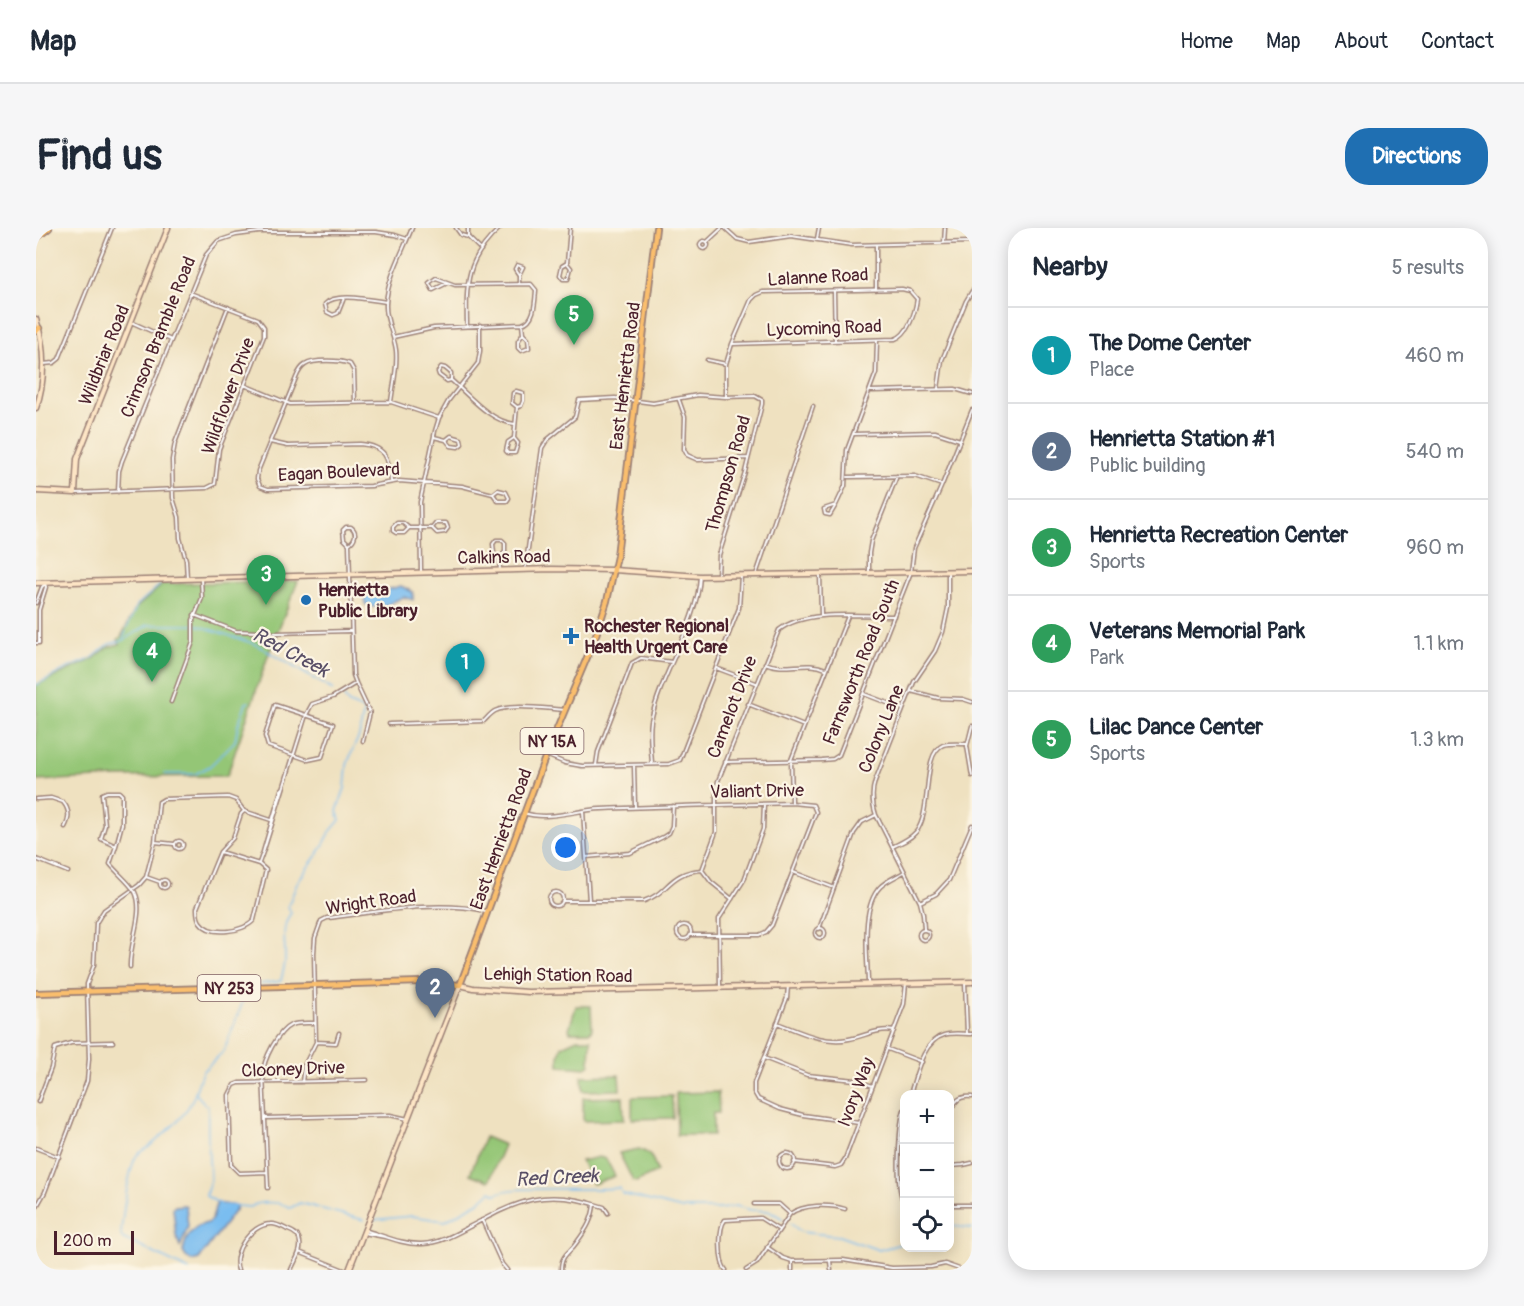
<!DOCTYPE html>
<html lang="en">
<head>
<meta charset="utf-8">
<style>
  :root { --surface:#fff; --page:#f6f6f7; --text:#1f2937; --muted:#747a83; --line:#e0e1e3; --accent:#1f6fb2 }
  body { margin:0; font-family:Pangolin,sans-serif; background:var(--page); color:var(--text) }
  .controls { position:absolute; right:18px; bottom:18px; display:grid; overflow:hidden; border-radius:12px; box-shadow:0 3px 15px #0003 }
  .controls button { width:54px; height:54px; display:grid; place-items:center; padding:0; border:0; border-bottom:2px solid var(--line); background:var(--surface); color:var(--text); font:30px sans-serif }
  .scale { position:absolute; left:18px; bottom:15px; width:80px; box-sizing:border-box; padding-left:6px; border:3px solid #4a1f2b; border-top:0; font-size:16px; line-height:21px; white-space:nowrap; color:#4a1f2b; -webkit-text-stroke:4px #fcf5e5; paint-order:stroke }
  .you { position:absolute; left:530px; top:620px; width:21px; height:21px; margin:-15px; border:4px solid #fff; border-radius:50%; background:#1a73e8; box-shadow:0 0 0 9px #1a73e833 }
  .badge { display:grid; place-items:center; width:39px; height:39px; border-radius:50%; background:var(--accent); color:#fff; font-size:20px; font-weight:700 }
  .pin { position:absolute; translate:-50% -50px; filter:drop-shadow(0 2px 3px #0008) }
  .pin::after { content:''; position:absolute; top:32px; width:21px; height:18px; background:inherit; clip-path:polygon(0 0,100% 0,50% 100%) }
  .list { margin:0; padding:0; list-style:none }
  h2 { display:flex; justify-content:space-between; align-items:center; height:78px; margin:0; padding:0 24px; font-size:26px }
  h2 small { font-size:20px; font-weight:400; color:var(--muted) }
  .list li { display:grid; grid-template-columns:39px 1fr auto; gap:18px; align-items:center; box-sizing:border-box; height:96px; padding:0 24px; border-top:2px solid var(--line) }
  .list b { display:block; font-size:22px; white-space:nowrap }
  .list p { margin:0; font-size:20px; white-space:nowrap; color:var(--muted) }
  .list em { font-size:20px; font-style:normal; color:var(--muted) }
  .icon { flex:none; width:33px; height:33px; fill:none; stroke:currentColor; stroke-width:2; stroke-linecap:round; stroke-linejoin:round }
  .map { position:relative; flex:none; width:936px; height:1042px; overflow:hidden; border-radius:24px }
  header { display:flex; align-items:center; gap:36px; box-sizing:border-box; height:84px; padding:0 30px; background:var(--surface); border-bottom:2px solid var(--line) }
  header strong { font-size:28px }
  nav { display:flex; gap:33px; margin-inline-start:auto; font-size:21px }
  .intro { display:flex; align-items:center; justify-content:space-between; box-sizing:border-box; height:144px; padding:0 36px }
  h1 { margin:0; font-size:42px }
  .button { padding:15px 27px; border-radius:24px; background:var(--accent); color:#fff; font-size:21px; font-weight:700 }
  main { display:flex; gap:36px; padding:0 36px }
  aside { flex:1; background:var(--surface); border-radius:24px; box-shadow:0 3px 15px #0003 }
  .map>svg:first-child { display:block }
</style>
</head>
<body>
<header>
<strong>Map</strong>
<nav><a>Home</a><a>Map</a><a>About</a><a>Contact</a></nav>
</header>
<div class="intro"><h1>Find us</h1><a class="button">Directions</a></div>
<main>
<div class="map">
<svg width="936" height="1042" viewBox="0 0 936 1042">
  <rect width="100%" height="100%" fill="#fcf5e5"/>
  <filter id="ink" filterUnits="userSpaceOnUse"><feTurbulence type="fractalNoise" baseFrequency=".0167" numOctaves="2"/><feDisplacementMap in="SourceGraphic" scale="12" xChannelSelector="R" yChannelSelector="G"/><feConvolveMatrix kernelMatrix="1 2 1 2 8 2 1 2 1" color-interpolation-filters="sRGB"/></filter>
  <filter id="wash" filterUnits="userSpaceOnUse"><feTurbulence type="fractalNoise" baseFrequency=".008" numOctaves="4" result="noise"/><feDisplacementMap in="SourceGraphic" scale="24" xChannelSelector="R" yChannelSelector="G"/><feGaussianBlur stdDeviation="1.35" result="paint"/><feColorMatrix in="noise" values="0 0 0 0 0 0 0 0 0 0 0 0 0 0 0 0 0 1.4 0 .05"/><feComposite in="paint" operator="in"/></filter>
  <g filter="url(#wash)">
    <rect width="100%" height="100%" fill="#efe1c0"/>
    <path fill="#94c676" stroke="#6f7250" stroke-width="1.5" d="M262 353 233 425 191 548 82 549 0 553V457L57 431 72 419 84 416 82 411 85 409 100 380 127 356Z
      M540 778H555L556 801 554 804H534L533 801Z
      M541 811H555L554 836 550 840 523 838V827L526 818Z
      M583 847 584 862 547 863 546 848Z
      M682 864 683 885H677V907H641L640 865Z
      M636 868 637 890 596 891V869Z
      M587 869 588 892 547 893V870Z
      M449 909 468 917 453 953 434 946Z
      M603 921C615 925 618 932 621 944L600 954 597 953 583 925Z
      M563 929 570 931 579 948 557 956 545 933Z"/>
    <path fill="#7abdf0" stroke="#626e8e" stroke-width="1.5" d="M336 358 350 362 365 358 377 364V372L368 369C353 374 345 385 329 376L328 371 330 361Z
      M181 975 200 978V981L163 1031 156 1033 150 1029 147 1024C149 1012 154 1001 165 997 170 995 170 996 174 993 179 989 177 981 181 975Z
      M148 977 150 978 152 999 144 1019 140 1007 137 980 139 978Z"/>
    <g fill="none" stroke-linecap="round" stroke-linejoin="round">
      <path stroke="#7abdf0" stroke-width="1.5" d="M91 400 101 377 124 357
        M87 410 90 403
        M0 457 30 441 55 431 73 416 86 413 112 397H161L219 416 297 462
        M308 469 313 476 328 482 323 508 318 519
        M128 546H159L174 538 199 513 202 497 210 475 213 474
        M225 756 245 753C246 746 249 739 249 733 250 717 244 699 255 685L252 678 262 653 286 620 294 604 304 592 301 583 309 560 311 537 317 521
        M220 762 209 768 188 823 166 844 159 865 172 879V884C171 906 173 927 174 949 175 956 170 961 170 968L186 977 215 979C223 972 247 974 254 980L264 975 328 992
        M336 992 376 988 409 993 443 974 455 963 460 966C471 961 485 961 498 961 526 960 556 962 583 960L587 966 646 981H685L700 978 715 982 734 983 747 991
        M754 995 765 1004 803 1008 843 1022 868 1015
        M914 998 936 1000
        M153 1042 86 1010 85 1007C86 992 93 934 102 926 106 923 111 921 114 918 134 901 149 890 159 866"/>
    </g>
  </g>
  <g filter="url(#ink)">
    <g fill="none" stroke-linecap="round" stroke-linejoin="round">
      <g stroke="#9c8076" stroke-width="5">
        <path id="street" d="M420 0 425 7 432 9 445 22
          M432 0V9
          M689 0 701 11 713 14 755 8 816 17 936 14
          M781 11 783 0
          M664 17a4 4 0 1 1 8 0a4 4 0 1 1-8 0Z
          M671 14 686 0
          M908 15 909 0
          M840 17V62
          M531 35 526 38 524 47 527 51H532L535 40 531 35 534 0
          M483 47 479 41 481 37 487 39 483 47V56
          M798 63 799 113
          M308 70 302 85 297 87 291 84 289 76C299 64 335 72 350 74
          M95 94 135 112
          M486 96 487 106 482 113V120L485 123 493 120 492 111 487 106
          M431 97C430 54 430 31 464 0
          M357 109 398 100 486 96C499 93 499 74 500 62L495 56 419 57 400 50 393 55 397 62 411 55
          M671 132 690 136
          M7 136 18 135 23 131 76 0
          M415 152 411 153 403 147 402 144 405 139 409 140 415 145V152C434 168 453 193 479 196
          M208 157 254 176 355 174 403 190
          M902 161 906 132 930 73 936 63
          M835 163 919 161 936 166
          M690 169V136L696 116 715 72 720 67 727 64 866 61 874 63 881 71C879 85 872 107 859 111L696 116
          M643 172 649 189 648 221 651 227 662 232 712 230
          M319 174 318 143 314 136C305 132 277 131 269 137 264 140 262 145 260 150L222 243 221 251 224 258 232 261 335 258 363 253 426 258 457 266 462 273H471L473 270 470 264 462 262 457 266
          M355 174C357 157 362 139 360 122 358 106 349 93 350 76 351 51 367 23 376 0
          M818 206 899 204 924 212
          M398 209 410 212 415 218 422 219 426 216 425 211 415 208 410 212
          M478 210 482 215 479 225H472L470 223 472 214 478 210 481 179 485 178 487 173V165L480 163 477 165 476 175 481 179
          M234 214 252 218 324 216C350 218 353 230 355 253
          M812 249 879 248 906 257
          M82 264 83 243 86 233 170 27 182 13 200 7 223 4H340L359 7 371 11
          M40 265 171 260 179 256 183 221 228 108V99L222 91 154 65
          M800 277 794 287 789 286 788 281 800 277 809 258 811 222 840 145 841 112
          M373 300 368 305H360L357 303V299L361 295H367L373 300H396L401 305 409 304 412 300 410 295H400L396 300
          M313 316 308 311 307 302 310 299H315C322 304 319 312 313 316L317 447 320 455
          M463 330 458 325 457 316 460 312H466L469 315V324L463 330 464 342
          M489 342 506 220 511 212 539 189 543 172 579 170 617 175 662 167 690 169 719 168 726 172V176L709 244 683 327 682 348
          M385 344 384 274 399 203 403 190 413 172 442 135 444 123V97
          M833 345V325L835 313 861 248
          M784 346 785 388
          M720 347 777 178
          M151 351 150 332 144 310 143 289 137 270 136 232 139 215 192 79
          M0 375 6 359 8 357
          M158 387 200 403 241 405 314 403
          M0 415H3V382L10 359 9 355
          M729 435C749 444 770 432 790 441
          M680 440 720 455
          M875 463 902 470 927 471 936 474
          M828 466 867 481
          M135 474 157 414V392L166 370 165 351
          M712 476 768 498
          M239 477 297 496 286 529 272 532 232 518 229 508Z
          M353 496 448 493C452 489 455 485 459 483 475 475 511 481 529 482
          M936 498 931 518 936 548
          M510 527 529 535 546 538 633 536 644 532 703 380 705 348
          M689 534 786 532 797 531 803 527 875 344 878 320 906 257 936 182
          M616 535C615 522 613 506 615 493 624 447 662 394 664 348
          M560 537 562 524 596 435 605 430 636 434
          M598 537 599 579
          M247 560 245 562 227 624 228 622 270 487 276 476 297 469 320 455 334 485 327 513
          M71 564H83L86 567V596L80 618 65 611 69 597 66 566Z
          M0 571 15 570 27 574C33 581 34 590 29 599
          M756 575 755 532 812 388
          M208 583 235 592
          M547 583 553 673
          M487 585C514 593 539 582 565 581 629 578 693 577 756 575L777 577 780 584 736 697 730 704 723 707H655
          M139 617a4 4 0 1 1 8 0a4 4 0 1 1-8 0Z
          M119 614 138 616
          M80 618 74 636C82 646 92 653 99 664 109 684 93 715 94 739
          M856 619C865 615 874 611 880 604 897 583 885 526 907 517 914 515 924 516 931 516
          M184 624 223 636 230 642 218 692C208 704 174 709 164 694 161 690 161 685 161 680L184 624 197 610 205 586 208 583
          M550 629 594 625 627 609 633 605 636 598 637 578
          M0 631 32 644
          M223 635 227 624
          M666 642 680 604V564L682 553 743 402C769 381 825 388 858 388
          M666 642 675 654 696 671
          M757 644 796 659
          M110 649 124 654
          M124 656a4 4 0 1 1 8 0a4 4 0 1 1-8 0Z
          M513 671a7 7 0 1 1 14 0a7 7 0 1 1-14 0Z
          M527 673H608C633 665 632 644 666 642
          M884 674 900 666 913 652 936 597
          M641 704a7 7 0 1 1 14 0a7 7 0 1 1-14 0Z
          M779 705a5 5 0 1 1 10 0a5 5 0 1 1-10 0Z
          M783 701 818 605 826 594 840 587
          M888 701 887 686 884 674 840 587C836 575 835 565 839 553L878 454 899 423 907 404 912 380V343
          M883 707a5 5 0 1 1 10 0a5 5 0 1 1-10 0Z
          M929 754 931 805
          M832 756C832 729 824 680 844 659 851 652 860 649 868 644
          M752 758 751 770 718 855V864L722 871 744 881 767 887 823 895
          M684 760 683 691 708 652 727 601 728 576
          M741 795C765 804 787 816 813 811 830 808 841 800 858 803
          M280 814 300 815 303 805
          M852 821 886 834
          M728 830 771 847 819 852 837 858
          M266 854 268 838 280 814 278 725 279 710 285 693 291 690C342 684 400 672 450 683
          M874 866C880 849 886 813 908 807 916 804 927 806 936 806
          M2 874 15 840 19 820 35 815 77 814
          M868 882C863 898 859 961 868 974
          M914 885C918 874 923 867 936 869
          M229 890 354 887 372 891
          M0 920 23 929
          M743 933a8 8 0 1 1 16 0a8 8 0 1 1-16 0Z
          M758 934 799 939 805 937 809 931 868 776 870 755
          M914 938 927 937 936 935
          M231 944 203 945 195 937 193 867 198 857 203 855 331 852
          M232 960 227 846C227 832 242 803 255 797 262 794 272 795 279 795
          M718 976H743L754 986
          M914 977H936
          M0 980 9 964 51 853 53 831 51 756 58 737 60 695 68 682 103 657 110 649 119 614 123 574 128 571 192 569 200 572 208 583
          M446 992 466 1036 471 1042
          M328 1002C346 1007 367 1017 386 1016 404 1015 418 1007 433 999 484 972 509 959 568 979L572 985
          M328 1005 349 1009
          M731 1019 747 1030 756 1033 807 1032 856 1040 895 1039 909 1036 926 1042
          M263 1024 308 1042
          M756 1033V1042
          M794 1033 795 1042
          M202 1042C195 1024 215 997 234 996 241 995 246 999 252 1002 258 1004 264 1008 264 1015 266 1024 258 1034 255 1042
          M525 1042C525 1026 533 1026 541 1014 550 1002 557 991 558 976
          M690 1042C683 1035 682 1000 689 992L724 990 743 1002
          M710 1042 721 1035 754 986C767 976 794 976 809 981"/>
      </g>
      <g stroke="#9c8076" stroke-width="7">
        <path id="secondary" d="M0 91C9 118 10 153 0 180
          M0 263 39 265 41 231 132 0
          M0 355 516 341 578 342 664 348 936 343
          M313 1042 424 757 437 760 492 764 936 754"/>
      </g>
      <g stroke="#9c8076" stroke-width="8">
        <path id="primary" d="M0 765 386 754 424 757 510 527 558 413 571 373 581 328 620 0"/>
      </g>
      <g stroke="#9c8076" stroke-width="8">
        <path id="highway" d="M0 10 13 0
          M0 103 3 100"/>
      </g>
      <use href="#street" stroke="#fff" stroke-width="2"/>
      <use href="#secondary" stroke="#fde5c5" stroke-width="4"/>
      <use href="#primary" stroke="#fabe6d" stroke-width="4.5"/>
      <use href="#highway" stroke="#fabe6d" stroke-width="5"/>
    </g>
  </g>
  <g fill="#1f6fb2" stroke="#fcf5e5" stroke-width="2">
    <circle cx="270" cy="372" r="6"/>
    <path d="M532 399h6v6h6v6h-6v6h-6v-6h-6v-6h6z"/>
  </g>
  <g text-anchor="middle" stroke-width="4.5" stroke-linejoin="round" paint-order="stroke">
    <g fill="#fcf5e5" stroke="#7f5f63" stroke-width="1.5">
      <rect x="484.5" y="500" width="63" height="26" rx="4.5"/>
      <rect x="161.5" y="747" width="63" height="26" rx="4.5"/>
    </g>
    <g font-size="16" font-weight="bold" fill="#4a1f2b">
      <text x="516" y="519">NY 15A</text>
      <text x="193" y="766">NY 253</text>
    </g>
    <g font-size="18" fill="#4a1f2b" stroke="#fcf5e5">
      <text transform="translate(782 49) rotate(-3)" y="6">Lalanne Road</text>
      <text transform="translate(788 100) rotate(-2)" y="6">Lycoming Road</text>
      <text transform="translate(122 109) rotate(-68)" y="6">Crimson Bramble Road</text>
      <text transform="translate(68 127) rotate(-68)" y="6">Wildbriar Road</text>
      <text transform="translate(589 148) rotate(-83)" y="6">East Henrietta Road</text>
      <text transform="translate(192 168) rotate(-70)" y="6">Wildflower Drive</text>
      <text transform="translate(303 244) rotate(-3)" y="6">Eagan Boulevard</text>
      <text transform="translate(692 246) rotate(-74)" y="6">Thompson Road</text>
      <text transform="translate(468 329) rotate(-1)" y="6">Calkins Road</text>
      <text transform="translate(825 434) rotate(-68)" y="6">Farnsworth Road South</text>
      <text transform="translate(696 479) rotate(-69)" y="6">Camelot Drive</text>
      <text transform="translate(845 501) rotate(-68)" y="6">Colony Lane</text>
      <text transform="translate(721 563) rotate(-1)" y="6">Valiant Drive</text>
      <text transform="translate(465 611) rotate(-70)" y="6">East Henrietta Road</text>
      <text transform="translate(335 674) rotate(-8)" y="6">Wright Road</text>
      <text transform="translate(522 747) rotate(1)" y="6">Lehigh Station Road</text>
      <text transform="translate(257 841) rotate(-2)" y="6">Clooney Drive</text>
      <text transform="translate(820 864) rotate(-69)" y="6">Ivory Way</text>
    </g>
    <g font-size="18" font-weight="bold" fill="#4a1f2b" stroke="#fcf5e5" text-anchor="start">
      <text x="282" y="368">Henrietta<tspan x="282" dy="21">Public Library</tspan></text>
      <text x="548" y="404">Rochester Regional<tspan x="548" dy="21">Health Urgent Care</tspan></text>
    </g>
    <g font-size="20" font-style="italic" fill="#584e66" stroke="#fcf5e5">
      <text transform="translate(255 424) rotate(28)" y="7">Red Creek</text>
      <text transform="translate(521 949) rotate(-3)" y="7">Red Creek</text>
    </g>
  </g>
</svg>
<div class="controls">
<button>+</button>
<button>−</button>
<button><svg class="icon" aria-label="locate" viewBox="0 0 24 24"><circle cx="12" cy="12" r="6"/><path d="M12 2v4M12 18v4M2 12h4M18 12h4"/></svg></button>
</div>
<div class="scale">200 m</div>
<div class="you"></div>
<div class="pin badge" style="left:429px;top:465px;background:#0f9aa8">1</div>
<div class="pin badge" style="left:399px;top:790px;background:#5c6f8a">2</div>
<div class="pin badge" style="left:230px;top:377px;background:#2e9e5b">3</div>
<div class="pin badge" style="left:116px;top:454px;background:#2e9e5b">4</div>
<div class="pin badge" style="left:538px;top:117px;background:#2e9e5b">5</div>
</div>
<aside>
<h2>Nearby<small>5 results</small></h2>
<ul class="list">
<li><span class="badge" style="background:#0f9aa8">1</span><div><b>The Dome Center</b><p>Place</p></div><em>460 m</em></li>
<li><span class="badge" style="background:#5c6f8a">2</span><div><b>Henrietta Station #1</b><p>Public building</p></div><em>540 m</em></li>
<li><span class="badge" style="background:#2e9e5b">3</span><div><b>Henrietta Recreation Center</b><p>Sports</p></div><em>960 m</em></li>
<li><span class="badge" style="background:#2e9e5b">4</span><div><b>Veterans Memorial Park</b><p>Park</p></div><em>1.1 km</em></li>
<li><span class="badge" style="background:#2e9e5b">5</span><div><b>Lilac Dance Center</b><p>Sports</p></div><em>1.3 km</em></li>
</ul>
</aside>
</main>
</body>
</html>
